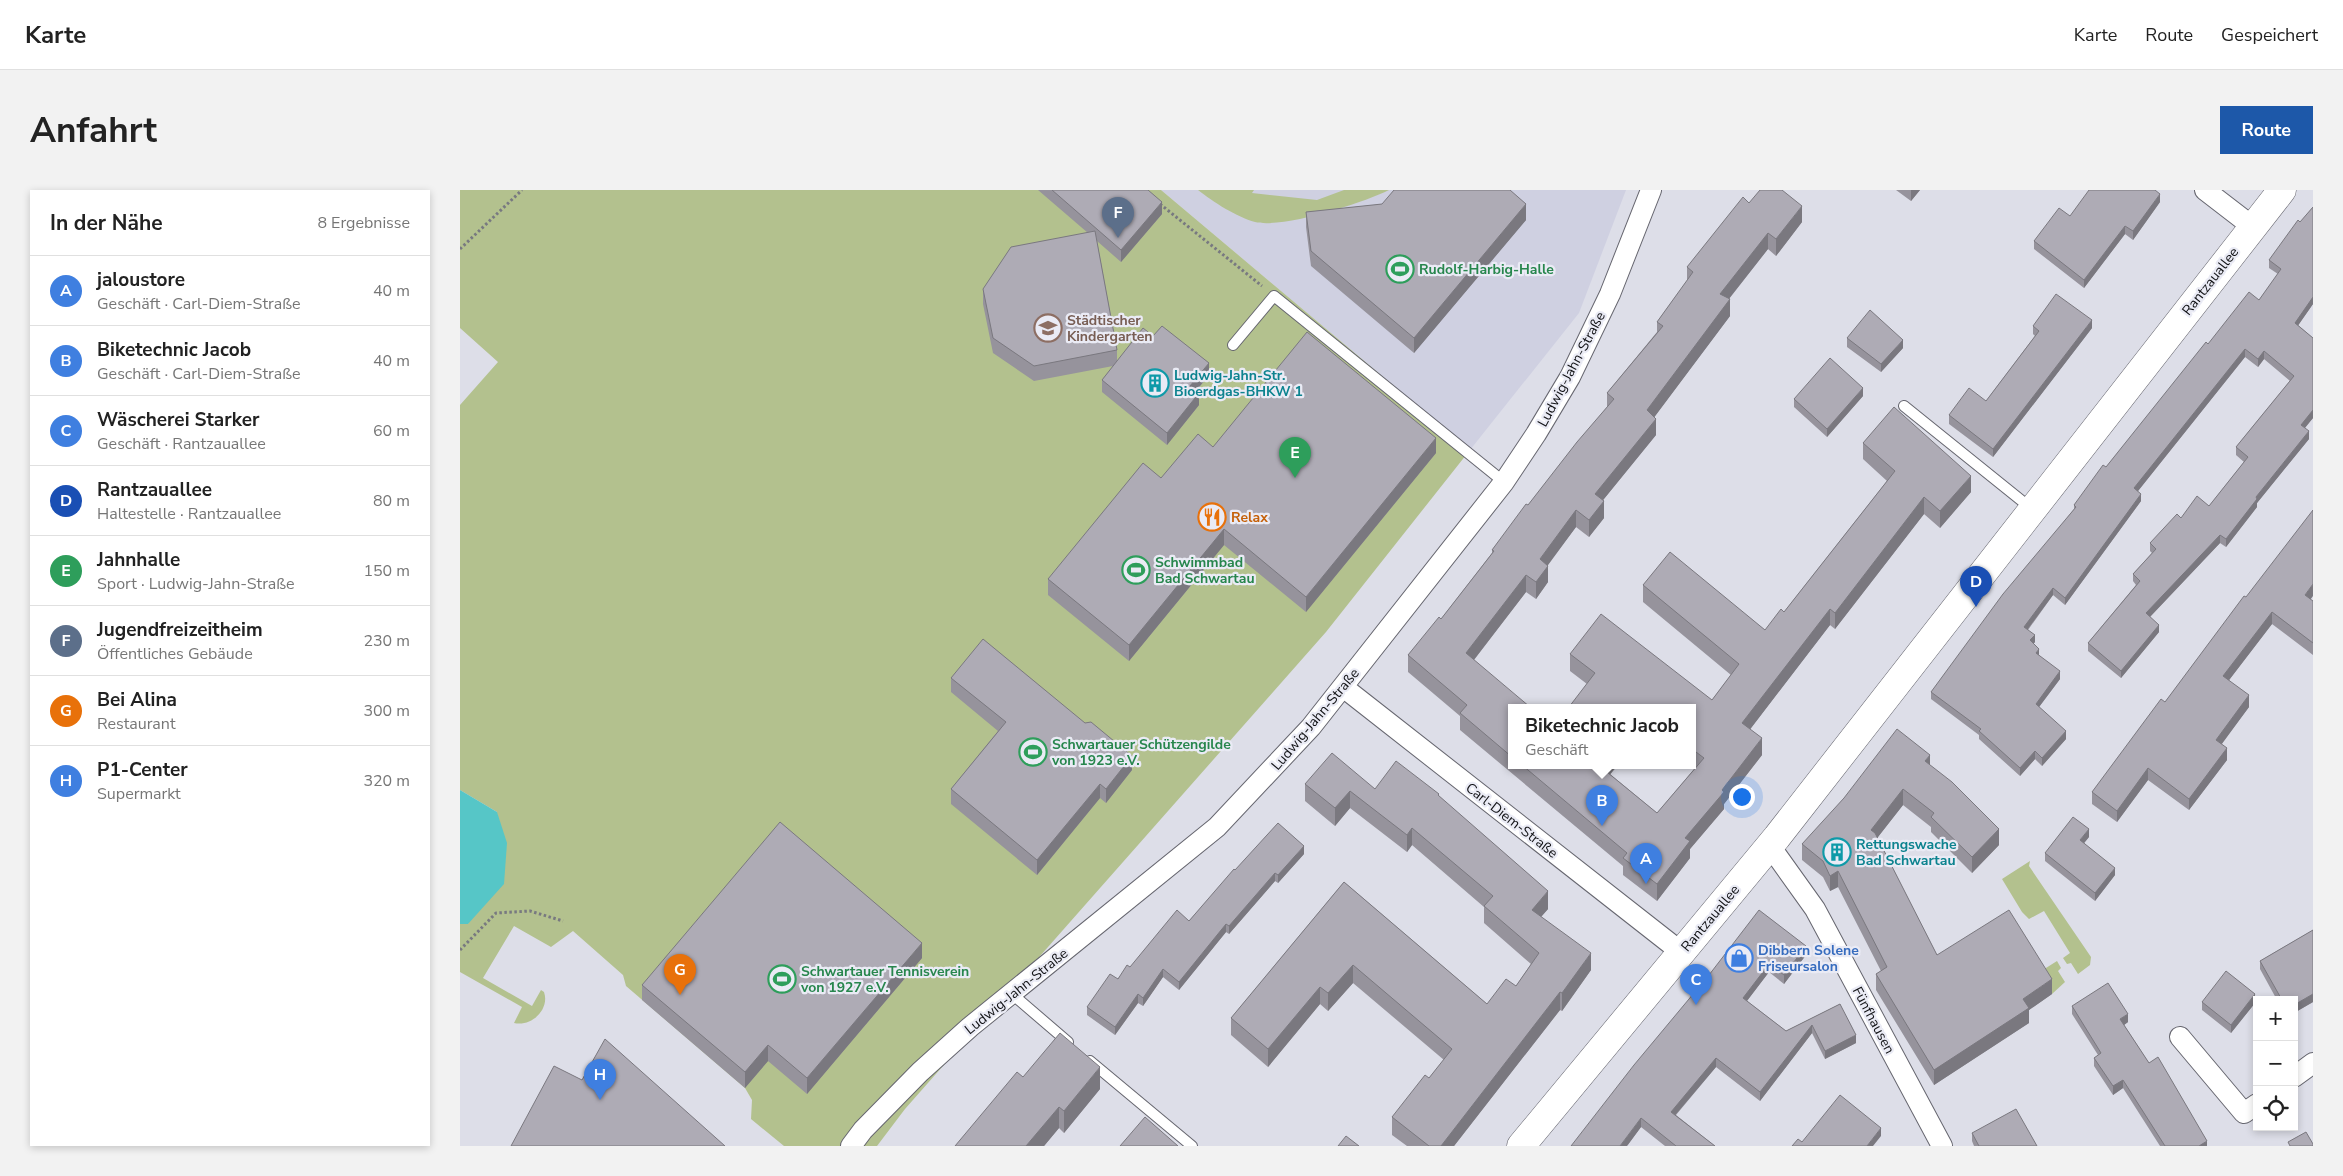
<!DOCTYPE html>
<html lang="de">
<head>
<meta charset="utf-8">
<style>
  :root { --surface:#fff; --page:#f2f2f2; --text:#222; --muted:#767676; --line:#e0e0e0; --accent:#1d58a9 }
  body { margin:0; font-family:"Nunito Sans",sans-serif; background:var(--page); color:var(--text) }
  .controls { position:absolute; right:15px; bottom:15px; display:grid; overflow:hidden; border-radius:0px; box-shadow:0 2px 8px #0003 }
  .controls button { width:45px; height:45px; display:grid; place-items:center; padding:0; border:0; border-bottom:1px solid var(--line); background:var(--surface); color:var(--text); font:25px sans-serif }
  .you { position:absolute; left:1281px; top:606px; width:18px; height:18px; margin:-12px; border:4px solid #fff; border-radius:50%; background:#1a73e8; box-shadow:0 0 0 8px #1a73e833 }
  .badge { display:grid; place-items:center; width:32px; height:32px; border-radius:50%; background:var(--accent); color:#fff; font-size:16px; font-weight:700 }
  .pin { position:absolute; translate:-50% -41px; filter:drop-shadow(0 1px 2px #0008) }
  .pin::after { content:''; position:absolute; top:26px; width:18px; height:15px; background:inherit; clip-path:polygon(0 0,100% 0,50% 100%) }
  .popup { position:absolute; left:1048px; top:514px; width:188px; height:65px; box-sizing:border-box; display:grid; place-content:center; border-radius:0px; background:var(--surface); filter:drop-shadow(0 1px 4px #0005); font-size:16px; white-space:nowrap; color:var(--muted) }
  .popup b { font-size:19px; color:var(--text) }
  .popup::after { content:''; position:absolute; left:50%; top:100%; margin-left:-10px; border:10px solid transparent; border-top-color:var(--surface) }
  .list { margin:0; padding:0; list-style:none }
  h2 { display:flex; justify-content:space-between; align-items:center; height:65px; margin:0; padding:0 20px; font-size:21px }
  h2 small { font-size:16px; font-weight:400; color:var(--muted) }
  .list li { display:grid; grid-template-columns:32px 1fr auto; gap:15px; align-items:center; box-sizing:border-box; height:70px; padding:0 20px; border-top:1px solid var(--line) }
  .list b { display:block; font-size:19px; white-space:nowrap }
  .list p { margin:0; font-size:16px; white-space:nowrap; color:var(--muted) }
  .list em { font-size:16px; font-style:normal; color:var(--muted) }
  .icon { flex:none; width:28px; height:28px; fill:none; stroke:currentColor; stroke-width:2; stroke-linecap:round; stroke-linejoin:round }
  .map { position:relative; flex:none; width:1853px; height:956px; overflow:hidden; border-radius:0px }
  header { display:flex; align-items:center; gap:30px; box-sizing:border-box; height:70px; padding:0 25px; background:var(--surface); border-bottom:1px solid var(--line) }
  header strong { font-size:24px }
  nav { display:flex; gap:28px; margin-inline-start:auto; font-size:18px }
  .intro { display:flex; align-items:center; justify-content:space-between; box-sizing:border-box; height:120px; padding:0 30px }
  h1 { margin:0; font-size:35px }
  .button { padding:12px 22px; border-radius:0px; background:var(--accent); color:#fff; font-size:18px; font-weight:700 }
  main { display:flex; gap:30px; padding:0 30px }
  aside { flex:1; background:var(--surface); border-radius:0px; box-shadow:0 2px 8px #0003 }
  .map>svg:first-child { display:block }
</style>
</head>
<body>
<header>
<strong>Karte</strong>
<nav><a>Karte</a><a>Route</a><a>Gespeichert</a></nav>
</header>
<div class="intro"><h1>Anfahrt</h1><a class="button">Route</a></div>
<main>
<aside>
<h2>In der Nähe<small>8 Ergebnisse</small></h2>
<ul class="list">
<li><span class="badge" style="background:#3f7fe0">A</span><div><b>jaloustore</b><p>Geschäft · Carl-Diem-Straße</p></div><em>40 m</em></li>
<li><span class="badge" style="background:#3f7fe0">B</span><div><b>Biketechnic Jacob</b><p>Geschäft · Carl-Diem-Straße</p></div><em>40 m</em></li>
<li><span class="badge" style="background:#3f7fe0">C</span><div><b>Wäscherei Starker</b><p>Geschäft · Rantzauallee</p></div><em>60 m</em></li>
<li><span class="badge" style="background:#1a4fb4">D</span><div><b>Rantzauallee</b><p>Haltestelle · Rantzauallee</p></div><em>80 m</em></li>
<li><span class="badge" style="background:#2e9e5b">E</span><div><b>Jahnhalle</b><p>Sport · Ludwig-Jahn-Straße</p></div><em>150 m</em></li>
<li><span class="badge" style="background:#5c6f8a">F</span><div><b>Jugendfreizeitheim</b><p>Öffentliches Gebäude</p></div><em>230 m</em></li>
<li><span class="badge" style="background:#e8710a">G</span><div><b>Bei Alina</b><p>Restaurant</p></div><em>300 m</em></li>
<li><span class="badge" style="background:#3f7fe0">H</span><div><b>P1-Center</b><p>Supermarkt</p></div><em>320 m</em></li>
</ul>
</aside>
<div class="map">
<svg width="1853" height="956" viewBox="0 0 1853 956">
  <rect width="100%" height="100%" fill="#dddee8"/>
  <path fill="#cfd0e1" d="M701 0H1166L1119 123 1010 260Z"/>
  <path fill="#b3c18e" d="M0 0H701L1010 260 866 442 445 919 417 956H324L291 929 292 910 285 898 166 796 163 785 113 741 91 757 54 736 23 788 72 816 81 800 84 802C90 819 72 837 54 833L62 817 0 782V734H8L37 622 0 600V215L38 172 0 138Z
    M738 0H794L792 3 857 10 884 0H929C903 13 822 39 795 32 777 27 753 12 738 0Z
    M1570 671 1569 676 1631 767 1630 775 1618 784 1611 773 1607 774 1603 768 1610 763 1584 721 1569 729 1562 722 1542 689Z
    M1597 771 1601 778 1598 781 1605 792 1592 804 1578 783Z"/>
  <path fill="#56c6c7" d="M0 600 37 622 47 653 44 694 8 734H0Z"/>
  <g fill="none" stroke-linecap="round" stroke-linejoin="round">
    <g stroke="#66666f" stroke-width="12">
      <path id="lane" d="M773 155 814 106 1044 292
        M1444 216 1572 319
        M552 804 608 852
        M630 871 732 956"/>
    </g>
    <g stroke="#66666f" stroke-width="22">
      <path id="street" d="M1745 0 1793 37
        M883 497 1221 762
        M1310 656 1355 719 1482 956
        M1720 847 1784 923 1797 914
        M1834 887 1853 873
        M391 956 403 940 460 882 510 837 757 637 851 537 1044 292 1076 244 1110 187 1150 104 1191 0"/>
    </g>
    <g stroke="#66666f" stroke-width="29">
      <path id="secondary" d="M1061 956 1317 647 1822 0"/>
    </g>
    <path stroke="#787980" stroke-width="3" stroke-dasharray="2.5 2.5" stroke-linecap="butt" d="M700 14 802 96
      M0 59 62 0
      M0 760 36 723 70 721 103 731"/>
    <use href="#lane" stroke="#fff" stroke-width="10"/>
    <use href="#street" stroke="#fff" stroke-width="20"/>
    <use href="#secondary" stroke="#fff" stroke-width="28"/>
  </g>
  <path fill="#96939c" d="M578 0H688L702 24 661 72 637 51 657 160V171L693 146 749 185 736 201 739 215 707 255 642 202V190L653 176 574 191 533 163 523 114V99L628 43Z
    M1436 0H1460L1451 11Z
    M1051 1 1066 30 954 163 851 76 846 37V22Z
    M1700 12 1673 50 1665 44 1624 98 1574 59V51L1610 26Z
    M1289 13 1342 32 1316 66 1308 59 1269 109 1270 126 1194 227 1196 245 1143 310 1144 328 1129 347 1116 337 1087 375 1088 392 1076 409 1066 402 1014 470 1052 517V575H1158L1150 584 1197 623 1235 578 1231 575H1232V517L1127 494 1110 481V464L1252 510 1271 485 1183 412V395L1305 440 1324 422 1427 291 1403 269V253L1511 302 1480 338 1464 324 1375 439 1370 435 1290 539 1302 565 1264 614V619L1230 659V668L1197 711 1163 685V676L1000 540V526L948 482V465L981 429 1032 363V360L1147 217V203L1197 142V132L1227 91V77Z
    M1853 17V114L1838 135 1853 148V228L1844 238 1849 249 1797 313V317L1766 357 1760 353 1690 427 1699 442 1661 488 1628 461V453L1676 395 1673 391V384L1692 363 1690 361V353L1721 328 1749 316 1784 272 1776 265V257L1830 191 1804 169 1798 177 1785 167 1678 301 1681 311 1605 415 1593 405 1568 440 1575 452 1573 454 1579 465 1600 489 1579 517 1606 549 1582 576 1575 569 1560 586 1519 549V545L1471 509V502L1614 319V315L1646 277 1748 154 1799 110 1818 84 1809 78V70Z
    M1573 136 1632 138 1533 267 1489 234V225L1526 211 1575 146 1573 144Z
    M1387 148 1443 158 1421 182 1387 157Z
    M1403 206 1367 247 1334 217V209Z
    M753 257 976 263 846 422 764 355 669 471 588 405V389L701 288Z
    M1786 407 1850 409 1853 411V465L1812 434 1769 490 1789 517 1761 554 1767 570 1729 620 1688 590 1657 632 1632 614V602L1705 512Z
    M491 488 672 580 646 613 640 608 577 685 491 614V599L538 541 491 502Z
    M1470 575 1539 655 1512 683 1471 642V637L1443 615 1417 648 1477 765 1592 804 1569 820V833L1474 895 1416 800V784L1421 781 1378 697 1370 701 1363 687 1342 670V654Z
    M845 594 915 599 979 606 1088 719 1081 727 1131 780 1102 821 1100 820 994 956H947L932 945V927L969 888 984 870 893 793 868 821 860 814 808 877 771 845V828L884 692 1027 814 1056 796 1071 774 1024 733V717L952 655 947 662 890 618 875 636 845 611Z
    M1629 647 1624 653 1655 685 1635 711 1585 671V663Z
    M844 664 818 693 815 691 769 744 766 742 719 800 703 787 683 816 678 813 655 845 627 825V817L670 777 729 731 775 680Z
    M1853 740V812L1834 823V810H1817L1800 779V771Z
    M1346 765 1324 794 1309 782 1287 811 1326 841 1380 814 1396 853 1365 869 1352 843 1300 911 1256 877 1216 925 1255 956H1205L1181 937 1167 956 1249 785Z
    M462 768 347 904 308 871 285 898 182 810V795Z
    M1742 812 1795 813 1771 843 1742 820Z
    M1612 816 1668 832 1664 835 1689 873 1747 956H1700L1663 898 1653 905 1634 876V868L1638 865 1612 824Z
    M563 887 640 899 604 943 599 938 584 956H495Z
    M1512 943 1577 956H1514L1512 951Z"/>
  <path fill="#7a787f" d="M1451 0H1460L1451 11Z
    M1700 4V12L1673 50V41Z
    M702 12V24L661 72V60Z
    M1066 14V30L954 163V148Z
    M1342 16V32L1316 66V49Z
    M1665 36V44L1624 98V90Z
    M1308 43V59L1260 120V104Z
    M1853 107V114L1835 140V133Z
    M1270 109V126L1187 237V220Z
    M1632 130V138L1533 267V259Z
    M1443 150V158L1421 182V174Z
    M1785 159V167L1674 306V298Z
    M1804 161V169L1798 177V169Z
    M749 173V185L730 208V196Z
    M1403 198V206L1367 247V239Z
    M739 203V215L707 255V243Z
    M1853 220V228L1841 243V235Z
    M1196 229V245L1135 320V304Z
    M1849 241V249L1797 313V317L1766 357V349L1796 307Z
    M976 248V263L846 422V407Z
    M1511 286V302L1480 338V321Z
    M1681 304V311L1605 415V408Z
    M1464 307V324L1375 439V423Z
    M1144 311V328L1129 347V330Z
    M1116 320V337L1080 386V369Z
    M764 339V355L669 471V455Z
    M1760 345V353L1686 431V423Z
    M1088 376V392L1076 409V392Z
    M1066 385V402L1006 480V463Z
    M1853 394V406L1845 417V405Z
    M1593 398V405L1564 444V437Z
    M1370 419V435L1282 550V533Z
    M1812 422V434L1763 498V486Z
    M1699 435V442L1661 488V481Z
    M1575 445V452L1570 458V450Z
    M1579 459V466L1576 463Z
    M1600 481V489L1576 521V514Z
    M1789 505V517L1756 562V550Z
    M1606 541V549L1582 576V568Z
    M1302 548V565L1264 614V619L1230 659V668L1197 711V694L1225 648Z
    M1767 558V570L1729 620V609Z
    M1575 561V569L1560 586V578Z
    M1470 565V581L1465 571Z
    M672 566V580L646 613V599Z
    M1145 575H1158L1142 594V578Z
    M1688 578V590L1657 632V621Z
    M640 594V608L577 685V670Z
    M1443 599V615L1411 656V640Z
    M890 601V618L875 636V618Z
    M952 638V655L947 662V645Z
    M1539 639V655L1512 683V667Z
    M1629 639V647L1620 658V650Z
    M844 656V664L818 693V685Z
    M1655 678V685L1635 711V703Z
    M1378 681V697L1370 701V686Z
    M815 683V691L769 744V736Z
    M1088 701V719L1072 737V720Z
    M766 734V742L719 800V792Z
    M462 753V768L347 904V888Z
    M1346 756V765L1324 794V785Z
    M1131 763V780L1102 821V803Z
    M1309 774V782L1283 816V808Z
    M893 775V793L868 821V803Z
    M703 779V787L683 816V808Z
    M1592 789V804L1569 820V833L1474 895V880L1563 809Z
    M860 797V814L808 877V859Z
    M1100 802V820L994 956H981Z
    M678 804V813L655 845V837Z
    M1795 804V813L1771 843V835Z
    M1853 804V812L1834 823V815Z
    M1668 824V832L1660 838V829Z
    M1352 835V843L1300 911V902Z
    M1396 845V853L1365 869V861Z
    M308 855V871L285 898V882Z
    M1256 868V877L1211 930V922Z
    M640 877V899L604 943V921Z
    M1663 890V898L1653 905V896Z
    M599 917V938L584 956H566Z
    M1181 928V937L1167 956H1160Z
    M1421 938V946L1413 956H1407Z
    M1747 951V956H1739Z"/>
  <path fill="#aeabb5" stroke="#7a787f" d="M592 0H688L702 12 661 60Z
    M934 0H1050L1066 14 954 148 851 61 846 22 922 14Z
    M1300 0H1322L1342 16 1316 49 1308 43 1260 104 1270 109 1187 220 1196 229 1135 304 1144 311 1129 330 1116 320 1080 369 1088 376 1076 392 1066 385 1006 463 1070 517H1052V567L1000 523 1007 515 948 465 979 427 981 429 1034 361 1032 360 1066 314 1068 315 1117 252 1154 209 1147 203 1203 136 1197 132 1233 82 1227 77 1283 7 1289 13Z
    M1629 0H1695L1700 4 1673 41 1665 36 1624 90 1574 51 1599 18 1610 26Z
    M1853 17V107L1835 133 1853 148V220L1841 235 1849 241 1796 307 1797 309 1766 349 1760 345 1686 423 1699 435 1661 481 1628 453 1680 391 1673 384 1696 359 1690 353 1717 324 1721 328 1737 306 1749 316 1788 267 1776 257 1834 186 1804 161 1798 169 1785 159 1674 298 1681 304 1605 408 1593 398 1564 437 1575 445 1570 450 1579 459 1576 463 1600 481 1576 514 1606 541 1582 568 1575 561 1560 578 1519 541 1521 539 1471 502 1543 404 1616 317 1614 315 1643 275 1646 277 1746 152 1748 154 1789 102 1799 110 1821 79 1809 70 1838 30 1840 32Z
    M635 41 657 160 574 176 533 148 523 99 551 57Z
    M1596 104 1632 130 1533 259 1489 225 1509 198 1526 211 1579 141 1573 136Z
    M1410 120 1443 150 1421 174 1387 148Z
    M702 136 749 173 730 196 739 203 707 243 642 190 683 138 693 146Z
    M847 142 976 248 846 407 764 339 669 455 588 389 683 273 701 288 738 244 753 257Z
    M1370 168 1403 198 1367 239 1334 209Z
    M1434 217 1511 286 1480 321 1464 307 1375 423 1370 419 1282 533 1302 548 1262 600 1264 602 1225 648 1230 651 1197 694 1163 668 1167 663 1062 575H1145L1142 578 1197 623 1244 568 1232 559V517H1109L1135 483 1110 464 1141 424 1252 510 1279 474 1183 395 1210 362 1305 440 1321 419 1324 422 1435 281 1403 253Z
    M1853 320V394L1845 405 1853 411V453L1812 422 1763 486 1789 505 1756 550 1767 558 1729 609 1688 578 1657 621 1632 602 1701 509 1705 512 1784 406 1786 407Z
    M523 449 625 533 631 532 672 566 646 599 640 594 577 670 491 599 546 532 491 488Z
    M1437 539 1470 565 1465 571 1492 592 1539 639 1512 667 1471 627 1474 623 1443 599 1411 640 1415 643 1477 765 1549 720 1592 789 1563 809 1569 818 1474 880 1416 784 1427 777 1378 681 1370 686 1363 671 1342 654 1384 608Z
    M872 563 915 599 936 571 979 604 978 605 1088 701 1072 720 1131 763 1102 803 1100 802 981 956H969L932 927 965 885 969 888 992 859 893 775 868 803 860 797 808 859 771 828 884 692 1027 814 1046 789 1056 796 1079 763 1024 716 1033 706 952 638 947 645 890 601 875 618 845 594Z
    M1613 627 1629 639 1620 650 1655 678 1635 703 1585 663Z
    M320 632 462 753 347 888 308 855 285 882 182 795Z
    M818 633 844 656 818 685 815 683 769 736 766 734 719 792 703 779 683 808 678 804 655 837 627 817 650 784 658 789 667 775 670 777 717 720 729 731 774 679 775 680Z
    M1299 720 1346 756 1324 785 1309 774 1283 808 1326 841 1380 814 1396 845 1365 861 1352 835 1300 902 1256 868 1211 922 1255 956H1216L1181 928 1160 956H1111L1174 875 1249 785Z
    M1853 740V804L1834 815V810H1822L1800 771Z
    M1766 781 1795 804 1771 835 1742 812Z
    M1648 793 1668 824 1660 829 1689 873 1698 867 1747 951 1739 956H1705L1663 890 1653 896 1634 868 1641 863 1612 816Z
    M600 843 640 877 604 921 599 917 566 956H495L557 882 563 887Z
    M145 849 265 956H51L94 876 122 890Z
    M1380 905 1421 938 1407 956H1332L1338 949 1342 952Z
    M1556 919 1577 956H1519L1512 943Z
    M685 927 718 956H660Z
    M1846 942 1853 954V956H1830L1828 952Z
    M886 946 899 956H878Z"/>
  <defs>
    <g id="stadium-ring" transform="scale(1.4375)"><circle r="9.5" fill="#eaebf5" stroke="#2e9e5b" stroke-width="1.5"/><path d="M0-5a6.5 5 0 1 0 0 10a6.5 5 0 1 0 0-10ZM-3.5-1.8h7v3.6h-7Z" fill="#2e9e5b"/></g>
    <g id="school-ring" transform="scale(1.4375)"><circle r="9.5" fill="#eaebf5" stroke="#8d6e63" stroke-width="1.5"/><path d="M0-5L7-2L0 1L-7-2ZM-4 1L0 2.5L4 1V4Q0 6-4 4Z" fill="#8d6e63"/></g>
    <g id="building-ring" transform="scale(1.4375)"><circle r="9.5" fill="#eaebf5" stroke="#0f9aa8" stroke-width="1.5"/><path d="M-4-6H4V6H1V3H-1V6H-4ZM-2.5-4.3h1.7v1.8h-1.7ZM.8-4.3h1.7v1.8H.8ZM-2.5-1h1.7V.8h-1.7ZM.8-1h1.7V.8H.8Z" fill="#0f9aa8"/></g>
    <g id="restaurant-ring" transform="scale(1.4375)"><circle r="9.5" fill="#eaebf5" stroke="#e8710a" stroke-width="1.5"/><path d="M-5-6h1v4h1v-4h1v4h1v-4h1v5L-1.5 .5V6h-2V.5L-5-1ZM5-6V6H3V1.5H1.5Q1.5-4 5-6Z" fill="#e8710a"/></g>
    <g id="shop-ring" transform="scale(1.4375)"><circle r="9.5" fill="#eaebf5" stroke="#3f7fe0" stroke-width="1.5"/><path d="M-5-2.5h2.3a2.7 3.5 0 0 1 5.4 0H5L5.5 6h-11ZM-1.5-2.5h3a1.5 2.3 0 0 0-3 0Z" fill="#3f7fe0"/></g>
  </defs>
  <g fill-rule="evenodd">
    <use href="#stadium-ring" x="940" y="79"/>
    <use href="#school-ring" x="588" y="138"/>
    <use href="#building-ring" x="695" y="193"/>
    <use href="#restaurant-ring" x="752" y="327"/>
    <use href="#stadium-ring" x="676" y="380"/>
    <use href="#stadium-ring" x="573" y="562"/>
    <use href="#building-ring" x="1377" y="662"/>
    <use href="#shop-ring" x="1279" y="768"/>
    <use href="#stadium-ring" x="322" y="789"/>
  </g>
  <g text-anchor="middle" stroke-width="4.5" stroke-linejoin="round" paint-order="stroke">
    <g font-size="14" font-weight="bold" fill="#27864d" stroke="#eaebf5" text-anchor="start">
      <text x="959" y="84">Rudolf-Harbig-Halle</text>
      <text x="695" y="377">Schwimmbad<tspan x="695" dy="16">Bad Schwartau</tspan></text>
      <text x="592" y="559">Schwartauer Schützengilde<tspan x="592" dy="16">von 1923 e.V.</tspan></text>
      <text x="341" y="786">Schwartauer Tennisverein<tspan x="341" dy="16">von 1927 e.V.</tspan></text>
    </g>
    <g font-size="14" fill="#101114" stroke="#eaebf5">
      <text transform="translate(1750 91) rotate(-52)" y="5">Rantzauallee</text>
      <text transform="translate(1111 179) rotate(-62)" y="5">Ludwig-Jahn-Straße</text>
      <text transform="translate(855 529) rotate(-50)" y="5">Ludwig-Jahn-Straße</text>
      <text transform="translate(1052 630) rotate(38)" y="5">Carl-Diem-Straße</text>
      <text transform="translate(1250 728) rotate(-50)" y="5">Rantzauallee</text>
      <text transform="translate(556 801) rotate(-39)" y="5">Ludwig-Jahn-Straße</text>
      <text transform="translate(1414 830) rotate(62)" y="5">Fünfhausen</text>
    </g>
    <g font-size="14" font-weight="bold" fill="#785e54" stroke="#eaebf5" text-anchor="start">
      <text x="607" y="135">Städtischer<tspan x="607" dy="16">Kindergarten</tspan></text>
    </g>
    <g font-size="14" font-weight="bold" fill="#0d838f" stroke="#eaebf5" text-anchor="start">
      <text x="714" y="190">Ludwig-Jahn-Str.<tspan x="714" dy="16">Bioerdgas-BHKW 1</tspan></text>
      <text x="1396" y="659">Rettungswache<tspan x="1396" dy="16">Bad Schwartau</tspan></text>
    </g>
    <g font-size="14" font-weight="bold" fill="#c56008" stroke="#eaebf5" text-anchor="start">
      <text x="771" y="332">Relax</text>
    </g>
    <g font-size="14" font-weight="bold" fill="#366cbe" stroke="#eaebf5" text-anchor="start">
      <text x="1298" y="765">Dibbern Solene<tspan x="1298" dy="16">Friseursalon</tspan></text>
    </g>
  </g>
</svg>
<div class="controls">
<button>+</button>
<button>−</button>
<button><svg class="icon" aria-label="locate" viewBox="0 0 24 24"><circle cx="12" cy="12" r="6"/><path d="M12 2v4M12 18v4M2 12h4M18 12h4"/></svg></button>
</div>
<div class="you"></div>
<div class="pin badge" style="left:1186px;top:694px;background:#3f7fe0">A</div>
<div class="pin badge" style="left:1142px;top:636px;background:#3f7fe0">B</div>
<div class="popup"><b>Biketechnic Jacob</b>Geschäft</div>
<div class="pin badge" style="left:1236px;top:815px;background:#3f7fe0">C</div>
<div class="pin badge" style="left:1516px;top:417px;background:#1a4fb4">D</div>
<div class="pin badge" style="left:835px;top:288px;background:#2e9e5b">E</div>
<div class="pin badge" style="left:658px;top:48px;background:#5c6f8a">F</div>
<div class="pin badge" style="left:220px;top:805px;background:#e8710a">G</div>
<div class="pin badge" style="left:140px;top:910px;background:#3f7fe0">H</div>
</div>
</main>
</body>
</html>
